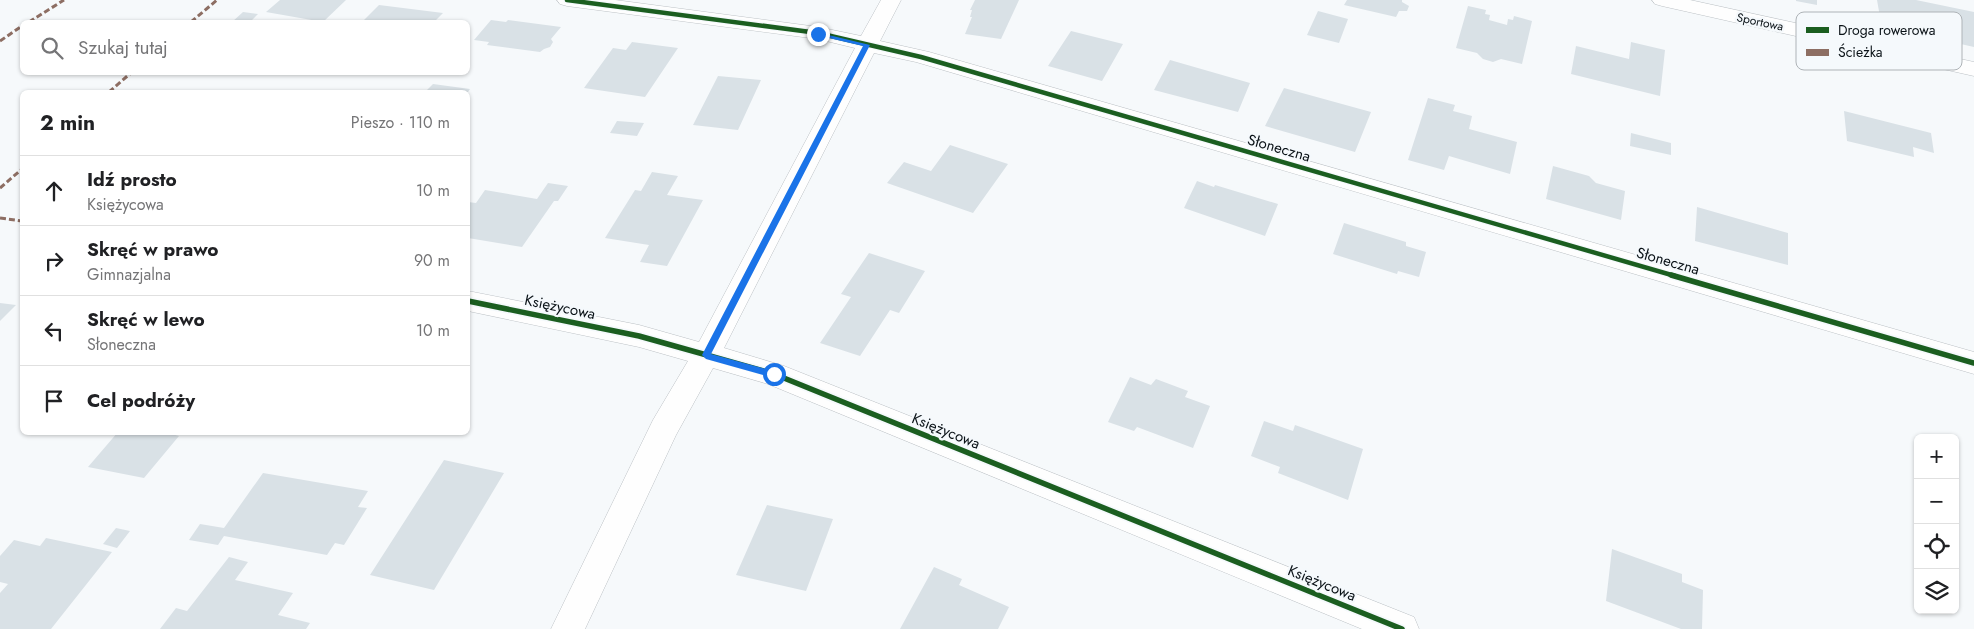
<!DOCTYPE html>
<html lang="pl">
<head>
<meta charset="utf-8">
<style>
  :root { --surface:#fff; --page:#f2f2f2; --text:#202124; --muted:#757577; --line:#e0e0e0 }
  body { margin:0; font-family:Jost,sans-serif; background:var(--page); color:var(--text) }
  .controls { position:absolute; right:15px; bottom:15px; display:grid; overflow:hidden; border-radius:8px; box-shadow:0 1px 4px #0004 }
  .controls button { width:45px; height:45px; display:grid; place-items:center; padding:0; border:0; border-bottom:1px solid var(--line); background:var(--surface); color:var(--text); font:25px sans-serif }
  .stop { position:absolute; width:15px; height:15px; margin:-11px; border:4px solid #1a73e8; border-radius:50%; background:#fff }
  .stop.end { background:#1a73e8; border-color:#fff; box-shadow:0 1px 5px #0008 }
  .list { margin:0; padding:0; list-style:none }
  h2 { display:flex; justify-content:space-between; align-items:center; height:65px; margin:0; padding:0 20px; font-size:21px }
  h2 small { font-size:16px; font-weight:400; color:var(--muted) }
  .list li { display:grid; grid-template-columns:32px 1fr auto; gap:15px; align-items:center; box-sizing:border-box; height:70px; padding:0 20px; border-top:1px solid var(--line) }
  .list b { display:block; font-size:19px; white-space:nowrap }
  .list p { margin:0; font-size:16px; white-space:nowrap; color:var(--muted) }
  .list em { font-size:16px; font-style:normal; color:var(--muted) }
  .icon { flex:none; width:28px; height:28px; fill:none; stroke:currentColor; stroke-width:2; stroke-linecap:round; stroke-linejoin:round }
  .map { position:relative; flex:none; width:1974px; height:629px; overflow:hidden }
  .search { position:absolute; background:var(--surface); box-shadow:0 1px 4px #0004; left:20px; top:20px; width:450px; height:55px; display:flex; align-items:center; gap:12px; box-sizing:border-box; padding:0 18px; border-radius:8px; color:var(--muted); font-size:19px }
  .panel { position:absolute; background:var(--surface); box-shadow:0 1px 4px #0004; left:20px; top:90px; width:450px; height:345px; border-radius:8px }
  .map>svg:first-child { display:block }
</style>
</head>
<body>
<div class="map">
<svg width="1974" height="629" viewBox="0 0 1974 629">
  <rect width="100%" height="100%" fill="#f6f9fb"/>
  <path fill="#d9e1e6" d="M280 0H346L323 22 266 12Z
    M975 0H1019L1001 39 965 34 972 17H970L972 10H970Z
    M1347 0H1402V2L1409 6 1407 11H1399L1396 17 1344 5Z
    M1796 0H1817V5L1796 1Z
    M1877 0H1916L1974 12V47L1925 36 1924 26 1880 17Z
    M379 5 443 13 434 22H362Z
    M1468 6 1486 10 1485 14 1490 15 1489 20 1507 25 1508 19 1513 20 1514 16 1532 21 1522 64 1501 59 1493 62 1483 59 1477 53 1456 48Z
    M1318 11 1348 19 1339 43 1307 35Z
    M243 12 258 14 250 22H232Z
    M491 20 506 22 508 20 561 27 551 39 553 42 550 47 544 49 540 52 487 45 489 42 474 40Z
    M1071 31 1123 44 1102 81 1048 66Z
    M632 42 678 48 645 97 584 88 613 48 626 50Z
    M1631 42 1665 50 1660 96 1571 74 1576 46 1629 59Z
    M1170 60 1250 83 1238 112 1154 90Z
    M718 76 761 80 738 130 693 125Z
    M433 84 470 89 468 92H425Z
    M1284 88 1371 112 1355 152 1265 126Z
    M1428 98 1455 105 1453 111 1472 116 1469 129 1517 142 1510 174 1449 156 1444 170 1408 160Z
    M1844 111 1931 133 1934 153 1913 147 1914 157 1847 141Z
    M617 121 644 123 637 136 610 133Z
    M1631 133 1671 143V155L1630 146Z
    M950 145 1008 164 973 213 887 183 904 162 931 171Z
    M1553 166 1589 176 1596 183 1625 191 1621 220 1546 199Z
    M652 172 678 176 667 195 703 200 667 266 640 262 649 245 605 238 635 190 641 191Z
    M1197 181 1214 187 1215 185 1278 204 1265 236 1184 208Z
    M548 183 568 186 558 201H554L522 247 468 238V202L476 203 485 190 537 199Z
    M1697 207 1788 233V265L1695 241Z
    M1344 223 1406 242V246L1426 252 1419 277 1398 271 1397 274 1333 254Z
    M869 253 925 271 899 313 890 310 860 356 820 343 851 297 841 294Z
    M0 303 16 305 0 321Z
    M1130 377 1151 385 1156 379 1188 391 1185 397 1210 406 1193 448 1137 427 1134 431 1108 422Z
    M1264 421 1293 431 1295 425 1363 449 1348 500 1278 473 1280 467 1251 456Z
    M118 432H164L179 436 144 478 88 467Z
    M444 460 504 473 434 590 370 575Z
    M263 473 368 491 358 507 367 508 344 545 335 543 327 555 224 536 218 545 189 540 200 524 224 528Z
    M767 505 833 519 806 591 736 575Z
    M116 528 130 531 117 548 103 544Z
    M46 538 112 552 51 629H0V593L8 584 0 582V556L14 540 40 546Z
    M1612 549 1682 574V582L1703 590 1702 629H1681L1606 601Z
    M229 557 248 562 235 580 293 593 278 615 310 623 306 629H160L176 608 187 611Z
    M934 567 962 579 959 585 1009 607 998 629H900Z"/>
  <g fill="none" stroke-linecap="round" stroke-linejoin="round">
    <g stroke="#bcc1c5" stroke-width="1">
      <path id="street" d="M557 0H615L818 27 861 36 881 0H901L880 41 929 52 1974 352V374L916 62 874 53 724 348 784 366 1414 617 1419 629H1362L768 384 713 368 676 435 585 629H551L653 420 688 361 639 347 468 311V291L639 325 699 342 855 48 818 39 567 6 560 4Z
        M1652 0H1690L1974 62V76L1662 6 1655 4Z"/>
    </g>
    <use href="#street" fill="#fefefe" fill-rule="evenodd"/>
    <path stroke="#8d6e63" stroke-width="3" stroke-dasharray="6 3" stroke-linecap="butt" d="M29 22 64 0
      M191 22 217 0
      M0 41 22 26
      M109 92 132 72
      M0 188 22 169
      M0 218 22 221"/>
    <g stroke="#f5f9fc" stroke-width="7">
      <path id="cycleway-far1" d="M567 0 818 33 921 57 1675 276"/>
    </g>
    <g stroke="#f5f9fc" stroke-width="9">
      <path id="cycleway" d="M1671 275 1974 363
        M468 301 639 336 774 374 1402 629"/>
    </g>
    <use href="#cycleway-far1" stroke="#1b5e20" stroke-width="4.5"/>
    <use href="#cycleway" stroke="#1b5e20" stroke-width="5.5"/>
  </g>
  <path fill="#1a73e8" d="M816 32 870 45 711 354 777 372V377L774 378 706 359 702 355 863 46 816 35Z"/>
  <g text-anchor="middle" stroke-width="4.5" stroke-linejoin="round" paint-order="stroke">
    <g font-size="12" fill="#091116" stroke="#f5f9fc">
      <text transform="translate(1760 22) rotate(12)" y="4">Sportowa</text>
    </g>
    <g font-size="15" fill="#091116" stroke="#f5f9fc">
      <text transform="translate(1279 148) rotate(16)" y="5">Słoneczna</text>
      <text transform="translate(1668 261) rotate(16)" y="5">Słoneczna</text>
      <text transform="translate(560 307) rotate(12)" y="5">Księżycowa</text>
      <text transform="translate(946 431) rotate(22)" y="5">Księżycowa</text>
      <text transform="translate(1322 583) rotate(22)" y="5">Księżycowa</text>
    </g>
  </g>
  <rect x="1796" y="12" width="166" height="58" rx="8" fill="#f5f9fc" stroke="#aeb3b7" stroke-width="1"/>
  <rect x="1806" y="27" width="23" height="6" fill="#1b5e20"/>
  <rect x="1806" y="49" width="23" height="7" fill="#8d6e63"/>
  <g font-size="14" fill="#091116">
    <text x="1838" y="35">Droga rowerowa</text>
    <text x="1838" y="57">Ścieżka</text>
  </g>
</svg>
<div class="controls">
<button>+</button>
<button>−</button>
<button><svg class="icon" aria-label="locate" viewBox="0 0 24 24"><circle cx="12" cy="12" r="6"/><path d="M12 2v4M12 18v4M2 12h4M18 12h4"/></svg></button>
<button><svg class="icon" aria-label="layers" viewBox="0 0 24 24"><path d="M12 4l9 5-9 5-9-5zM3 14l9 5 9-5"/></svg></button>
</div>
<div class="stop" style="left:774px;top:374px"></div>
<div class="stop end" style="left:818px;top:34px"></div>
<div class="search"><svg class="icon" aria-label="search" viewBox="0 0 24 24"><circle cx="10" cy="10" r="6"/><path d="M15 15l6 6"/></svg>Szukaj tutaj</div>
<section class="panel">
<h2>2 min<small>Pieszo · 110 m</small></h2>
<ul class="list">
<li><svg class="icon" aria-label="ahead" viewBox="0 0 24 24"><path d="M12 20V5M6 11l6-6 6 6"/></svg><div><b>Idź prosto</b><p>Księżycowa</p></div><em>10 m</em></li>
<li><svg class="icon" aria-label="right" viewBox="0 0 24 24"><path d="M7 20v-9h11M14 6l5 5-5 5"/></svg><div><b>Skręć w prawo</b><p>Gimnazjalna</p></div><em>90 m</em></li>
<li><svg class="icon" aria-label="left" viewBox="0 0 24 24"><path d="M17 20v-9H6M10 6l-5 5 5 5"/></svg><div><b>Skręć w lewo</b><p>Słoneczna</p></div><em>10 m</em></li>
<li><svg class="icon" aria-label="arrive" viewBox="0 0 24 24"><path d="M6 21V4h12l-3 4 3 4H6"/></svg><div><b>Cel podróży</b></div></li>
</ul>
</section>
</div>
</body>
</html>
